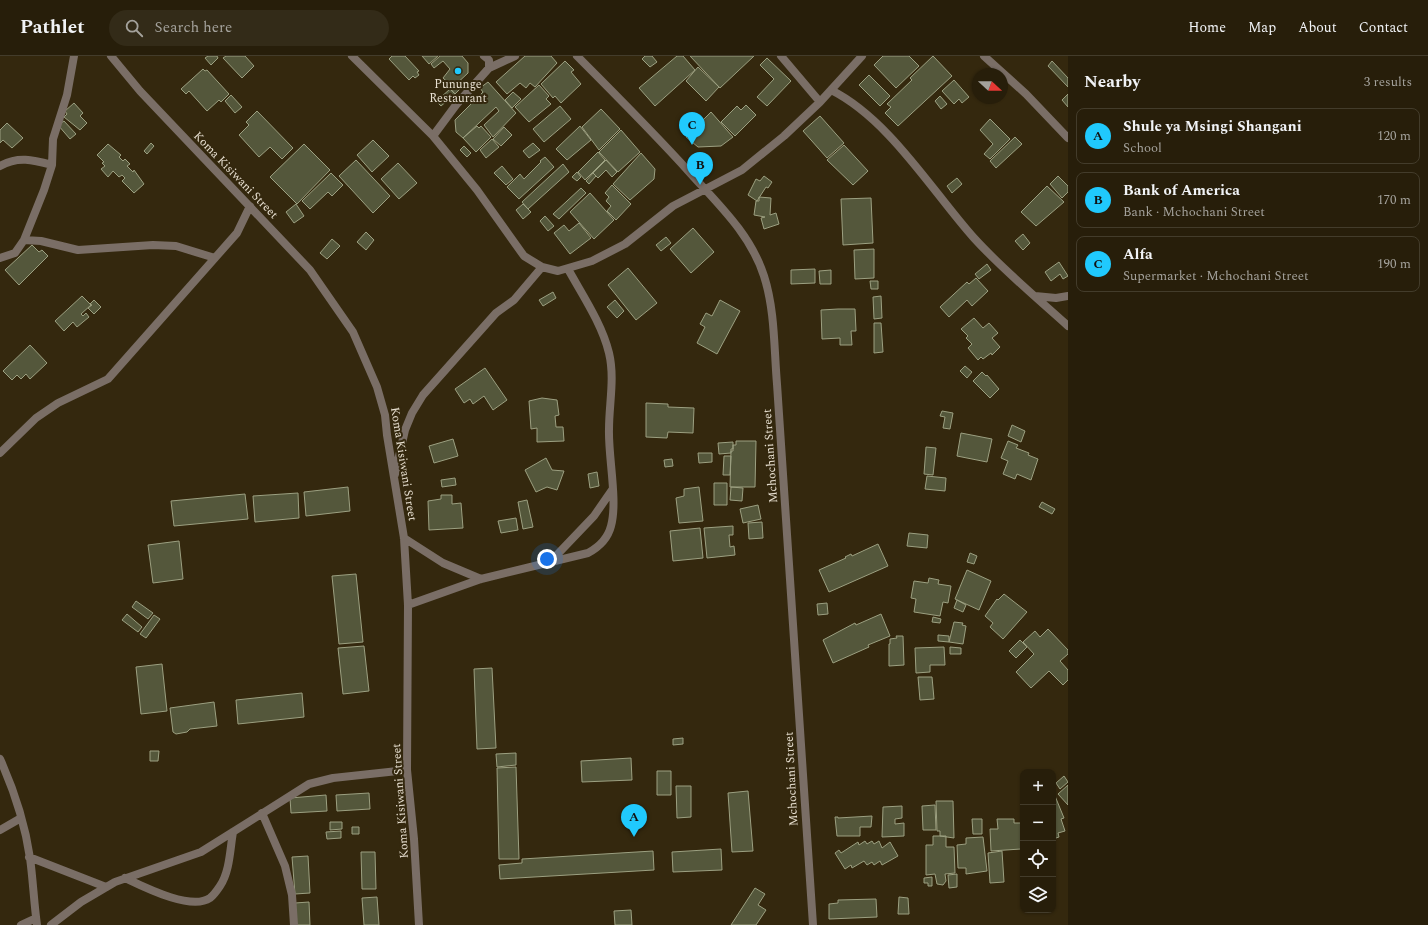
<!DOCTYPE html>
<html lang="en">
<head>
<meta charset="utf-8">
<style>
  :root { --surface:#271e0a; --page:#332b18; --text:#f1f3f6; --muted:#a4a29c; --line:#433c2b; --accent:#20c9fd }
  body { margin:0; font-family:Spectral,serif; background:var(--page); color:var(--text) }
  .controls { position:absolute; right:12px; bottom:12px; display:grid; overflow:hidden; border-radius:8px; box-shadow:0 1px 3px #0004 }
  .controls button { width:36px; height:36px; display:grid; place-items:center; padding:0; border:0; border-bottom:1px solid var(--line); background:var(--surface); color:var(--text); font:20px sans-serif }
  .compass { position:absolute; left:972px; top:12px; width:36px; height:36px; border-radius:50%; background:var(--surface); box-shadow:0 1px 3px #0004; rotate:111deg }
  .you { position:absolute; left:547px; top:503px; width:14px; height:14px; margin:-10px; border:3px solid #fff; border-radius:50%; background:#1a73e8; box-shadow:0 0 0 6px #1a73e833 }
  .badge { display:grid; place-items:center; width:26px; height:26px; border-radius:50%; background:var(--accent); color:#111; font-size:13px; font-weight:700 }
  .pin { position:absolute; translate:-50% -33px; filter:drop-shadow(0 1px 2px #0008) }
  .pin::after { content:''; position:absolute; top:21px; width:14px; height:12px; background:inherit; clip-path:polygon(0 0,100% 0,50% 100%) }
  .list { margin:0; padding:0; list-style:none }
  h2 { display:flex; justify-content:space-between; align-items:center; height:52px; margin:0; padding:0 16px; font-size:17px }
  h2 small { font-size:13px; font-weight:400; color:var(--muted) }
  .list li { display:grid; grid-template-columns:26px 1fr auto; gap:12px; align-items:center; box-sizing:border-box; height:56px; margin:0 8px 8px; padding:0 8px; border:1px solid var(--line); border-radius:8px }
  .list b { display:block; font-size:15px; white-space:nowrap }
  .list p { margin:0; font-size:13px; white-space:nowrap; color:var(--muted) }
  .list em { font-size:13px; font-style:normal; color:var(--muted) }
  .icon { flex:none; width:22px; height:22px; fill:none; stroke:currentColor; stroke-width:2; stroke-linecap:round; stroke-linejoin:round }
  .map { position:relative; flex:none; width:1068px; height:869px; overflow:hidden }
  header { display:flex; align-items:center; gap:24px; box-sizing:border-box; height:56px; padding:0 20px; background:var(--surface); border-bottom:1px solid var(--line) }
  header strong { font-size:19px }
  nav { display:flex; gap:22px; margin-inline-start:auto; font-size:14px }
  .search { width:280px; height:36px; background:var(--page); display:flex; align-items:center; gap:10px; box-sizing:border-box; padding:0 14px; border-radius:22px; color:var(--muted); font-size:15px }
  main { display:flex }
  aside { flex:1; background:var(--surface) }
  .map>svg:first-child { display:block }
</style>
</head>
<body>
<header>
<strong>Pathlet</strong>
<div class="search"><svg class="icon" aria-label="search" viewBox="0 0 24 24"><circle cx="10" cy="10" r="6"/><path d="M15 15l6 6"/></svg>Search here</div>
<nav><a>Home</a><a>Map</a><a>About</a><a>Contact</a></nav>
</header>
<main>
<div class="map">
<svg width="1068" height="869" viewBox="0 0 1068 869">
  <rect width="100%" height="100%" fill="#34280e"/>
  <path fill="#54573b" stroke="#9ca081" d="M208 0H217L218 2 211 9 205 2Z
    M226 0H245L254 10 242 22 223 2Z
    M392 0H405L419 15 417 16 419 19 415 22 413 20 409 24 389 3Z
    M422 0H438L429 8Z
    M440 0H462L468 7V17L453 31 443 22 450 13 443 5 434 12 431 8Z
    M525 0H551L557 7 535 31 530 27 526 32 520 27 507 38 496 26Z
    M645 0H652L657 6 650 11 642 3Z
    M677 0H683L695 14 655 50 639 32Z
    M690 0H754L720 32Z
    M883 0H909L919 10 896 32 874 9Z
    M933 0 952 20 898 70 885 57 891 51 887 48 912 24 910 22Z
    M767 2 791 25 767 50 757 41 774 23 760 9Z
    M565 5 574 14 571 16 581 28 561 47 555 40 553 42 541 28Z
    M1052 5 1068 22V31L1048 10Z
    M698 11 719 31 706 45 686 25Z
    M203 13 205 15 207 14 229 38 221 46 219 44 207 55 189 35 186 38 181 33Z
    M869 19 890 40 880 50 859 29Z
    M461 24 465 28 455 38 450 32 452 30 453 32Z
    M954 24 969 41 962 47 959 43 954 48 942 35Z
    M488 26 516 57 493 81 484 69 499 55 496 51 463 82 456 76 455 64 483 36 480 32Z
    M539 29 549 40 546 43 551 48 529 66 515 51Z
    M450 33 455 38 441 50 431 40 435 36 440 42Z
    M513 36 521 43 512 52 505 44Z
    M1068 38V51L1062 44Z
    M231 39 242 51 235 57 225 45Z
    M940 40 947 48 941 53 935 45Z
    M74 47 83 57 80 60 87 67 80 74 64 61 67 58 65 55Z
    M746 49 756 59 735 80 721 66 737 50 741 54Z
    M560 50 571 63 544 86 533 73Z
    M601 53 620 73 599 94 582 71Z
    M257 55 293 92 282 103 270 91 259 101 239 79 249 69 246 66Z
    M711 56 733 81 721 90 698 91 686 81Z
    M820 60 844 87 827 102 803 75Z
    M990 63 1010 83 990 103 984 98 993 88 980 74Z
    M64 65 76 78 70 83 58 69Z
    M7 67 23 82 12 92 3 84 0 87V74Z
    M477 70 479 72 481 70 491 81 476 96 463 82Z
    M580 70 591 84 567 104 556 93Z
    M504 71 512 79 501 90 493 83Z
    M621 74 640 96 618 116 599 96Z
    M1015 81 1022 88 996 112 990 105Z
    M492 83 499 91 486 102 480 94Z
    M373 84 389 100 372 116 357 99Z
    M151 87 154 90 147 98 144 95Z
    M533 87 540 94 529 102 523 95Z
    M108 88 121 99 119 101 123 105 125 103 130 108 127 110 133 116 134 114 144 128 134 137 122 125 125 122 122 119 119 121 113 115 108 121 101 113 105 110 102 107 104 106 97 99Z
    M304 88 330 114 297 148 270 121Z
    M844 89 868 115 853 129 827 104Z
    M464 90 471 97 467 101 460 94Z
    M598 96 605 104 585 124 578 116Z
    M641 97 655 113 654 123 630 144 613 128Z
    M545 101 554 111 519 143 507 131 520 118 524 123 541 106 540 105Z
    M356 104 390 140 373 157 339 120Z
    M606 104 617 116 612 121 606 114 598 122 593 117Z
    M398 107 417 127 399 143 381 123Z
    M563 108 569 116 528 153 522 146Z
    M502 110 513 123 506 129 494 117Z
    M577 116 581 121 577 125 572 121Z
    M331 117 343 129 332 140 328 136 310 153 302 145Z
    M593 117 596 120 589 128 586 125Z
    M764 120 772 126 768 132 766 131 757 145 748 139 756 123 760 125Z
    M1058 120 1068 130V136L1062 142 1050 128Z
    M957 122 962 128 952 137 947 130Z
    M612 129 631 148 616 164 607 155 611 150 606 145 609 141 605 137Z
    M1047 130 1064 146 1036 170 1021 156Z
    M581 132 586 137 559 163 553 158Z
    M590 137 614 164 594 183 570 156Z
    M759 141 771 142 770 159 776 157 779 168 764 173 761 162 765 161 754 159 756 145H759Z
    M871 142 873 187 843 189 841 143Z
    M296 148 304 160 294 167 286 156Z
    M523 148 531 156 523 163 516 154Z
    M545 160 554 170 548 175 540 165Z
    M579 167 591 182 570 198 554 177 564 169 569 175Z
    M693 172 714 196 691 217 670 193Z
    M366 176 374 184 366 194 357 186Z
    M1023 178 1030 187 1023 194 1015 185Z
    M666 181 671 187 661 195 656 189Z
    M332 183 340 190 327 203 320 197Z
    M32 189 39 196 42 194 48 200 19 229 5 214Z
    M874 193V222L855 223 854 194Z
    M1059 206 1068 220 1063 223 1060 218 1051 225 1045 216Z
    M987 208 991 214 979 223 975 218Z
    M628 212 657 247 636 264 608 229Z
    M815 213V227L791 228V214Z
    M831 214V228H820L819 215Z
    M976 222 988 235 972 250 967 244 949 261 940 251 967 226 969 228Z
    M870 225H878V233H871Z
    M553 236 556 242 543 250 539 244Z
    M82 240 91 249 81 258 83 260 86 257 89 261 77 271 73 266 64 275 55 265Z
    M881 240 882 262 874 263 873 241Z
    M94 244 101 251 94 258 88 252 92 249 90 248Z
    M615 244 624 255 617 262 607 251Z
    M720 244 740 255 717 298 697 287 705 271 700 268 706 257 712 260Z
    M838 253H855L856 275H851L852 289H840V282L822 283 821 254Z
    M974 262 983 272 989 267 998 277 992 282 1000 291 992 299 991 297 983 303 981 301 978 304 968 292 972 288 966 282 968 280 961 273Z
    M874 267H881L883 296 874 297Z
    M30 289 47 307 30 323 26 318 21 323 17 319 12 324 3 315Z
    M965 310 972 316 967 322 960 315Z
    M485 312 507 344 493 354 484 340 473 348 470 343 464 347 455 333Z
    M982 316 986 320 987 319 999 333 990 342 973 325Z
    M542 342 557 344 559 359 555 360 556 371H563L564 385 537 386V372L531 373 529 345Z
    M646 347 668 348V351L694 352 693 377 668 376 667 382 646 381Z
    M942 355 953 357 950 373 943 372 945 361 940 360Z
    M1012 369 1025 375 1021 386 1008 380Z
    M961 377 992 383 987 406 957 400Z
    M453 383 458 400 434 407 429 390Z
    M736 385H756L755 431H730L731 395H733V389H736Z
    M1008 385 1018 389 1016 392 1029 397 1028 399 1038 403 1031 424 1017 418 1015 423 1003 418 1008 405 1001 402Z
    M733 386V393H731V397L719 398 718 387Z
    M926 391 936 392 933 419 924 418Z
    M698 397H712V406L699 407Z
    M724 400H731L730 419H723Z
    M546 402 552 414 564 415 557 434 547 431 536 436 525 414Z
    M672 403 673 410 665 411 664 404Z
    M597 416 599 430 590 432 588 418Z
    M927 420 946 422 945 435 925 433Z
    M455 422 456 429 442 431 441 424Z
    M714 427H727V449H714Z
    M348 431 350 455 306 460 304 436Z
    M699 431 703 465 679 467 676 442 684 440V433Z
    M731 431 743 432 742 445 730 444Z
    M298 437 299 462 255 466 253 440Z
    M245 438 248 463 174 470 171 445Z
    M441 439H452V448L461 447 463 472 429 474 428 445 441 443Z
    M527 444 533 471 523 473 518 446Z
    M1042 446 1055 453 1052 458 1039 451Z
    M758 449 761 463 743 467 740 453Z
    M516 462 518 474 501 477 498 465Z
    M762 466 763 482 749 483 748 467Z
    M733 470V479H729L730 491 734 490 735 499 707 502 704 472Z
    M700 472 703 502 673 505 670 475Z
    M909 477 928 479 927 492 907 490Z
    M179 485 183 523 153 527 148 489Z
    M878 488 888 510 829 536 819 514 846 502 845 501 851 498 852 500Z
    M970 497 977 500 974 508 967 506Z
    M967 514 991 525 979 554 955 543Z
    M356 518 363 586 339 588 332 520Z
    M929 522 939 524 938 528 951 530 948 547 943 546 940 560 914 556 916 543 911 542 914 525 928 527Z
    M1004 538 1027 556 1003 583 990 571 993 567 985 560 997 543 998 544Z
    M957 544 966 549 963 556 954 552Z
    M136 545 153 557 148 563 132 551Z
    M827 547 828 558 818 559 817 548Z
    M127 558 142 571 138 576 122 564Z
    M881 558 890 580 868 589 869 591 833 607 823 584 855 567 856 569Z
    M154 559 160 563 146 582 140 578Z
    M933 561 941 563 940 567 932 566Z
    M954 566 963 567 962 569 966 570 963 588 949 586Z
    M1048 573 1068 594V598L1060 605 1068 614V624L1063 629 1049 615 1031 632 1016 616 1034 598 1023 586 1035 575 1040 581Z
    M938 579 949 580V586L938 585Z
    M896 580H903L904 609 889 610V588H890V583L897 582Z
    M1020 584 1027 591 1016 602 1009 595Z
    M364 590 369 635 343 638 338 592Z
    M944 591 945 609H930V616L916 617 915 592Z
    M950 591 961 592V598H950Z
    M162 608 167 655 141 658 136 611Z
    M492 612 496 692 477 693 474 613Z
    M918 621H932L934 643 920 644Z
    M302 637 304 661 238 668 236 644Z
    M214 646 217 670 190 673 187 676 176 678 173 676 170 652Z
    M683 682V688L673 689V683Z
    M150 695H159L158 705H150Z
    M516 697V709L497 711 496 698Z
    M631 702 632 724 582 726 581 705Z
    M516 711 519 803H499L497 712Z
    M657 715H671V739H657Z
    M1064 720 1068 726 1060 733 1056 727Z
    M1068 729V749L1058 738Z
    M676 730H691V761L677 762Z
    M748 735 753 795 732 796 728 737Z
    M369 737 370 753 337 755 336 739Z
    M326 739 327 755 291 757 290 742Z
    M1055 740 1064 762 1061 763 1065 775 1058 777 1059 781 1053 783V741Z
    M936 745H953L954 782 940 780V775H937Z
    M935 749 936 774H923L922 750Z
    M902 750V762L895 763V768L904 767V780L882 781 883 751Z
    M872 760 871 771H860V780H837L835 761H838V762Z
    M972 763H982V778H973Z
    M997 763H1014V767H1022L1021 793 991 795 990 773H998Z
    M330 766H342V773L330 774Z
    M352 771H359V778H352Z
    M341 775V782L327 783 326 776Z
    M933 780H946V791H954L955 817 945 818 946 825 943 829 937 828 935 818 926 819V789H933Z
    M983 781 987 815 966 818V812H958L957 789 966 788V782Z
    M865 785 867 788 872 785 874 788 879 785 882 792 890 786 898 800 882 809 880 805 874 809 872 806 867 809 864 805 852 812 851 809 845 813 835 797 839 794 841 797 858 786 859 789Z
    M721 793 722 814 673 816 672 796Z
    M653 795 654 814 500 823 499 809 522 807V803Z
    M1002 795 1004 826 990 827 988 797Z
    M361 796H375L376 833H362Z
    M308 800 310 837 295 838 292 801Z
    M957 818V831L949 832 948 819Z
    M932 821V830H928V827H924V822Z
    M755 832 765 838 758 849 766 854 756 869H731Z
    M377 841 379 869H364L362 842Z
    M899 841 908 842 909 858H898Z
    M876 843 877 861 829 863V848L838 847V844Z
    M309 846 310 869H296L295 847Z
    M631 854 632 869H615L614 855Z"/>
  <g fill="none" stroke-linecap="round" stroke-linejoin="round">
    <path stroke="#7a6e66" stroke-width="8" d="M111 0 140 35 310 214 353 276 377 331 385 359 387 379 404 482 408 549 407 714 414 783 419 869
      M352 0 433 80 477 134 524 200 542 211 558 215 592 205 625 188 673 150 742 114 784 80 820 46 862 0
      M484 0 489 4V12
      M577 0C616 39 654 77 691 118 719 149 751 179 764 220 775 254 774 293 777 328L813 869
      M781 0 820 46
      M984 0 1026 38 1068 82
      M831 34C889 63 932 135 974 182 1003 214 1036 241 1068 270
      M433 80 456 49 489 12 515 0
      M0 110C18 100 33 104 52 109
      M24 184 44 134 52 109 53 83 67 39 74 0
      M0 202 15 197 24 184 41 185 78 194 153 189 176 190 215 202
      M1035 240 1056 242 1068 240
      M0 397 36 362 58 347 108 323 237 177 250 150
      M395 418 405 374 412 357 423 339 496 257 514 244 542 211
      M404 482 443 507 481 523
      M552 504 594 460 612 434
      M408 549 481 523 588 497C599 491 608 482 611 470 618 445 608 400 609 373 609 348 615 322 609 297 602 268 583 240 568 213
      M0 703C14 734 25 768 30 802 33 824 34 847 37 869
      M262 757 285 810 292 839 294 869
      M0 774 21 762
      M29 801 106 831
      M125 822C144 831 191 855 210 842 214 839 218 833 220 830 230 815 230 793 233 776
      M21 869 36 862
      M51 869 81 846 115 826 201 796 309 728 333 722 407 714"/>
  </g>
  <circle fill="#20c9fd" stroke="#34280e" stroke-width="1.5" cx="458" cy="15" r="4"/>
  <g text-anchor="middle" stroke-width="4" stroke-linejoin="round" paint-order="stroke">
    <g font-size="12" fill="#e7dfd0" stroke="#34280e">
      <text x="458" y="32">Pununge<tspan x="458" dy="14">Restaurant</tspan></text>
    </g>
    <g font-size="12" fill="#e7dfd0" stroke="#34280e">
      <text transform="translate(236 119) rotate(46)" y="4">Koma Kisiwani Street</text>
      <text transform="translate(770 400) rotate(-94)" y="4">Mchochani Street</text>
      <text transform="translate(404 408) rotate(81)" y="4">Koma Kisiwani Street</text>
      <text transform="translate(791 723) rotate(-93)" y="4">Mchochani Street</text>
      <text transform="translate(400 745) rotate(-94)" y="4">Koma Kisiwani Street</text>
    </g>
  </g>
</svg>
<div class="controls">
<button>+</button>
<button>−</button>
<button><svg class="icon" aria-label="locate" viewBox="0 0 24 24"><circle cx="12" cy="12" r="6"/><path d="M12 2v4M12 18v4M2 12h4M18 12h4"/></svg></button>
<button><svg class="icon" aria-label="layers" viewBox="0 0 24 24"><path d="M12 4l9 5-9 5-9-5zM3 14l9 5 9-5"/></svg></button>
</div>
<svg class="compass" viewBox="-18 -18 36 36"><path d="M0-13l5 13h-10z" fill="#e53935"/><path d="M0 13l5-13h-10z" fill="#a4a29c"/></svg>
<div class="you"></div>
<div class="pin badge" style="left:634px;top:781px">A</div>
<div class="pin badge" style="left:700px;top:129px">B</div>
<div class="pin badge" style="left:692px;top:89px">C</div>
</div>
<aside>
<h2>Nearby<small>3 results</small></h2>
<ul class="list">
<li><span class="badge">A</span><div><b>Shule ya Msingi Shangani</b><p>School</p></div><em>120 m</em></li>
<li><span class="badge">B</span><div><b>Bank of America</b><p>Bank · Mchochani Street</p></div><em>170 m</em></li>
<li><span class="badge">C</span><div><b>Alfa</b><p>Supermarket · Mchochani Street</p></div><em>190 m</em></li>
</ul>
</aside>
</main>
</body>
</html>
